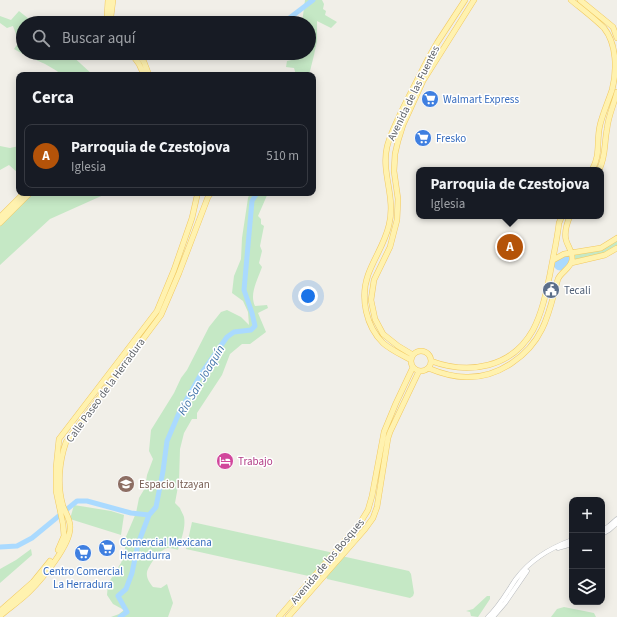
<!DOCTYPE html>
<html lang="es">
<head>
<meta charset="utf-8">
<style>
  :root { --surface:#171b24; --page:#20242c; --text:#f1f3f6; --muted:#9ea1a6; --line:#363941; --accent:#b45309 }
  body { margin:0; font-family:"Source Sans 3",sans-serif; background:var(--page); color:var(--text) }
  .controls { position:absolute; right:12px; bottom:12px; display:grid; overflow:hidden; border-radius:8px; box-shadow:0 2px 10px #0003 }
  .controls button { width:36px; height:36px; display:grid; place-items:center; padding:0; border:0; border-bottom:1px solid var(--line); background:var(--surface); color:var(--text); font:20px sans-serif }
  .you { position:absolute; left:308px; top:296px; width:14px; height:14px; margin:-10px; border:3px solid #fff; border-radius:50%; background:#1a73e8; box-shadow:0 0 0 6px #1a73e833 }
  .badge { display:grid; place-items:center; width:26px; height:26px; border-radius:50%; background:var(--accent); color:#fff; font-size:13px; font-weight:700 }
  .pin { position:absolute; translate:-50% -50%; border:2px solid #fff; box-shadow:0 1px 4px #0006 }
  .popup { position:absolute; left:416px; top:167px; width:188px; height:52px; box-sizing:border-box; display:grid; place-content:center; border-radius:8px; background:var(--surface); filter:drop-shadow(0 1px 3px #0005); font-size:13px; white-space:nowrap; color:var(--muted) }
  .popup b { font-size:15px; color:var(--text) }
  .popup::after { content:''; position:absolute; left:50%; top:100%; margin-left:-8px; border:8px solid transparent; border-top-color:var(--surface) }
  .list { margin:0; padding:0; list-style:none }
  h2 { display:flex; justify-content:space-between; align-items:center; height:52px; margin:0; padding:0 16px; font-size:17px }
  h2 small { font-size:13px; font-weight:400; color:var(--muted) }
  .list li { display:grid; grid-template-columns:26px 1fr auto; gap:12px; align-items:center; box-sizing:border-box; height:64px; margin:0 8px 8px; padding:0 8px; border:1px solid var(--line); border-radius:8px }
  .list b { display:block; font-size:15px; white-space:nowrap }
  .list p { margin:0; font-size:13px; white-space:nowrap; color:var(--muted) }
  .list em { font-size:13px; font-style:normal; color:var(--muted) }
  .icon { flex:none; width:22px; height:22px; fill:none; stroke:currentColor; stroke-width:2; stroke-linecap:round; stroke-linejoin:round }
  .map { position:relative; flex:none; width:617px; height:617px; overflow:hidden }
  .search { position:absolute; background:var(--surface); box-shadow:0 2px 10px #0003; left:16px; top:16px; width:300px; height:44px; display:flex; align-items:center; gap:10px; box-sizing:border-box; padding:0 14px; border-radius:22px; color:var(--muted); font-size:15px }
  .panel { position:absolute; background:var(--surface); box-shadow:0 2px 10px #0003; left:16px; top:72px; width:300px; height:124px; border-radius:8px }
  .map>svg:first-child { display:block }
</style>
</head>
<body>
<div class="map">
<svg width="617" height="617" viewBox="0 0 617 617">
  <rect width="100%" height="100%" fill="#f1efe8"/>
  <path fill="#c5e8c5" d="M305 0H322L324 4 323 9 326 11 325 15 337 22 331 28 317 21V41L314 55 309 75H296L294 68 286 67 287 61 296 59 298 53H309V23H302Z
    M19 11 34 23H23V53H69L93 75H62C48 63 29 58 14 49L19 42 13 26 7 28 0 23V16L11 20Z
    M0 146 10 148 19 146V193H18V173L9 165 0 170Z
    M30 193H108L50 219 0 265V222Z
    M250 193H268L258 216 261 219V224L264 226 260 246 262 251 259 263 262 267C258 279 249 294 255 306L267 305 268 308 258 313 266 332 250 344H242L230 354 222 375 197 413V419H192L184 433 180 449 179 481 175 503 180 508C181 511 183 514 184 517 186 528 181 539 178 550 175 549 171 548 168 548 160 549 149 565 147 572 146 578 150 583 153 587L161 588 167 584 173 603 168 617H111L119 614 124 610 113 604 107 595 108 584 115 572 121 563 125 553V539L136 513 139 498 145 488 147 475 153 459 149 451 151 430 174 393 181 378 187 370 209 327 221 312 227 310 241 317 249 325 248 312 243 301 232 293 234 276 241 259 242 238 248 198Z
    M617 239V247L604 254 572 263 573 254 596 250Z
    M74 505 111 511 124 515 121 535 70 519Z
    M192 522 334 553 313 577 186 549Z
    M31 549 32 555 0 583V569L16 560Z
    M343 557H346L409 571 411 574 414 593 413 596 410 598 327 579 326 576Z
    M487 596H490V599L478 617 471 616 470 612 466 611 473 609Z
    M564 607 594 613 596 617H551L557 609Z"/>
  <path fill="#aadaff" d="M572 254 571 263C566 268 561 274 555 268L553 265C557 258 565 256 572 254Z"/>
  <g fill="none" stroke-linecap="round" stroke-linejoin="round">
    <path stroke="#aadaff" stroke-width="5" d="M283 23 313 0
      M0 547 17 546 32 538 77 501H87L131 513 149 515
      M120 617 127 612 118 596 126 589 132 573 138 544 149 515 156 507 163 471 167 441 179 413 201 374 227 337 234 332 251 330 255 326 252 313 244 290 252 201 257 193"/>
    <g stroke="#b5b8bc" stroke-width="5">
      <path id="minor" d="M602 531 609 526 617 519
        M602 534 609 530 617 523
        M558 548 572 544
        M488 617C500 606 507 592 516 579 530 560 550 548 572 540
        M493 617 505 603 527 571"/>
    </g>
    <g stroke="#f2c960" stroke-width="6">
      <path id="major" d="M108 0 107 17 109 23
        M113 0 111 16 114 23
        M571 0C582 9 594 18 604 28 617 44 617 71 612 90 608 102 603 113 600 125 596 142 601 154 592 170
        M580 0 613 27 617 38
        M131 53 139 64 144 75
        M137 53 144 62 149 75
        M599 170C606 157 604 144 607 129 608 117 614 104 617 92
        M0 217 24 193
        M0 223 30 193
        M553 260 564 254 601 248 617 238
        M571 263 605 255 617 248
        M411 361a10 10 0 1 1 20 0a10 10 0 1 1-20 0Z
        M413 355 398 346 383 334 375 319 371 300 374 280 390 247 397 220 398 199 394 171 395 154 398 141 403 125 423 81 474 0
        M411 360C402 355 391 350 383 343 366 326 360 298 368 275 374 258 385 243 389 225 396 197 381 173 387 147 390 134 401 112 407 100 417 81 426 61 437 43 446 29 456 14 465 0
        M431 361C469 375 512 368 533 330 542 313 546 293 550 274 553 257 557 241 559 223L562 216
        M428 368C440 373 453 377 466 377 498 378 529 356 542 329 550 313 553 296 558 279 561 272 571 268 572 260 573 251 568 247 566 240 564 232 567 223 570 216
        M58 550 64 536 63 524 56 491V468L59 439 157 311 174 270 192 218 197 196
        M0 611 33 582 50 561
        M0 616C9 608 20 601 29 592 41 580 72 544 70 526 70 519 65 512 63 506 57 486 59 462 66 442L161 315 179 273 208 197 211 193
        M279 617 360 523 368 510 372 496 384 432 396 403 413 367
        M288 617 365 529 373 518 377 507 388 438 390 432 419 371"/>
    </g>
    <use href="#minor" stroke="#fff" stroke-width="4"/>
    <use href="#major" stroke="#fff2af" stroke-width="5"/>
  </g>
  <defs>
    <g id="supermarket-disc" transform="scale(0.9)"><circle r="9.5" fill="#3f7fe0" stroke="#fff"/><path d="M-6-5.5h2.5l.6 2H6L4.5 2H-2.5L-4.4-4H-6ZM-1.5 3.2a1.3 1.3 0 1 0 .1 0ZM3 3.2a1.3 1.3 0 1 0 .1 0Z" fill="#fff"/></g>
    <g id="civic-disc" transform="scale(0.9)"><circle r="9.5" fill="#5c6f8a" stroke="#fff"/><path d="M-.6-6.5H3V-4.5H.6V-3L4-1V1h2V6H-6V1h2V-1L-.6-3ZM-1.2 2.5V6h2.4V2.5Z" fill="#fff"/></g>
    <g id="hotel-disc" transform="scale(0.9)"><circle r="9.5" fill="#d1479c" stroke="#fff"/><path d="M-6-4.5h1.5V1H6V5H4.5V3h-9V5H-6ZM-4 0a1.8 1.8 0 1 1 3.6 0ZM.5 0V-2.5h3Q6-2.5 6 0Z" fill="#fff"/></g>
    <g id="school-disc" transform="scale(0.9)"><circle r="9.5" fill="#8d6e63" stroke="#fff"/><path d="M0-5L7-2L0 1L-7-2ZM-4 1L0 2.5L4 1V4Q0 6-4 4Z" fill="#fff"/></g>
  </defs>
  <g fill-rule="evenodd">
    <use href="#supermarket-disc" x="430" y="99"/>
    <use href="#supermarket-disc" x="423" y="138"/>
    <use href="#civic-disc" x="551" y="290"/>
    <use href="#hotel-disc" x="225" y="461"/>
    <use href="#school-disc" x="126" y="484"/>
    <use href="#supermarket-disc" x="107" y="548"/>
    <use href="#supermarket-disc" x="83" y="553"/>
  </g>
  <g text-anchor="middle" stroke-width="3" stroke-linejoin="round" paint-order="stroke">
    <g font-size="11" fill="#5f6368" stroke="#fff">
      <text transform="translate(413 93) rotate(-64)" y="4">Avenida de las Fuentes</text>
      <text transform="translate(105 390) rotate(-54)" y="4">Calle Paseo de la Herradura</text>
      <text transform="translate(327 561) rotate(-50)" y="4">Avenida de los Bosques</text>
    </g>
    <g font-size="11" fill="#366cbe" stroke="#fff" text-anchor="start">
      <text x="443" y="103">Walmart Express</text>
      <text x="436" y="142">Fresko</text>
      <text x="120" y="546">Comercial Mexicana<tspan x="120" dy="13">Herradurra</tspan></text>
      <text x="83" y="575" text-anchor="middle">Centro Comercial<tspan x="83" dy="13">La Herradura</tspan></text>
    </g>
    <g font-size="11" fill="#4e5e75" stroke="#fff" text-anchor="start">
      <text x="564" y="294">Tecali</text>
    </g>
    <g font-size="11" fill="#b23c85" stroke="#fff" text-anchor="start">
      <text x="238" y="465">Trabajo</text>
    </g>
    <g font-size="11" fill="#785e54" stroke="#fff" text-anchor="start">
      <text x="139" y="488">Espacio Itzayan</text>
    </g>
    <g font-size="12" font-style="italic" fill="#4174aa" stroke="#fff">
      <text transform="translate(201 380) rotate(-59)" y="4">Río San Joaquín</text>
    </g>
  </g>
</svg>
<div class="controls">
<button>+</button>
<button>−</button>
<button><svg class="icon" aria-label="layers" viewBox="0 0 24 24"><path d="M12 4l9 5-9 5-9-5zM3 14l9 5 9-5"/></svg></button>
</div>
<div class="you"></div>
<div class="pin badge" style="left:510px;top:247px">A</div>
<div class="popup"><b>Parroquia de Czestojova</b>Iglesia</div>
<div class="search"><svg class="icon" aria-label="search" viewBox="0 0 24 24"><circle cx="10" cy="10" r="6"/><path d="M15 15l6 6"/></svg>Buscar aquí</div>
<section class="panel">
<h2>Cerca<small></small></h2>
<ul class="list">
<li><span class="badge">A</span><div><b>Parroquia de Czestojova</b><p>Iglesia</p></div><em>510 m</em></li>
</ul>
</section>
</div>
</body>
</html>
